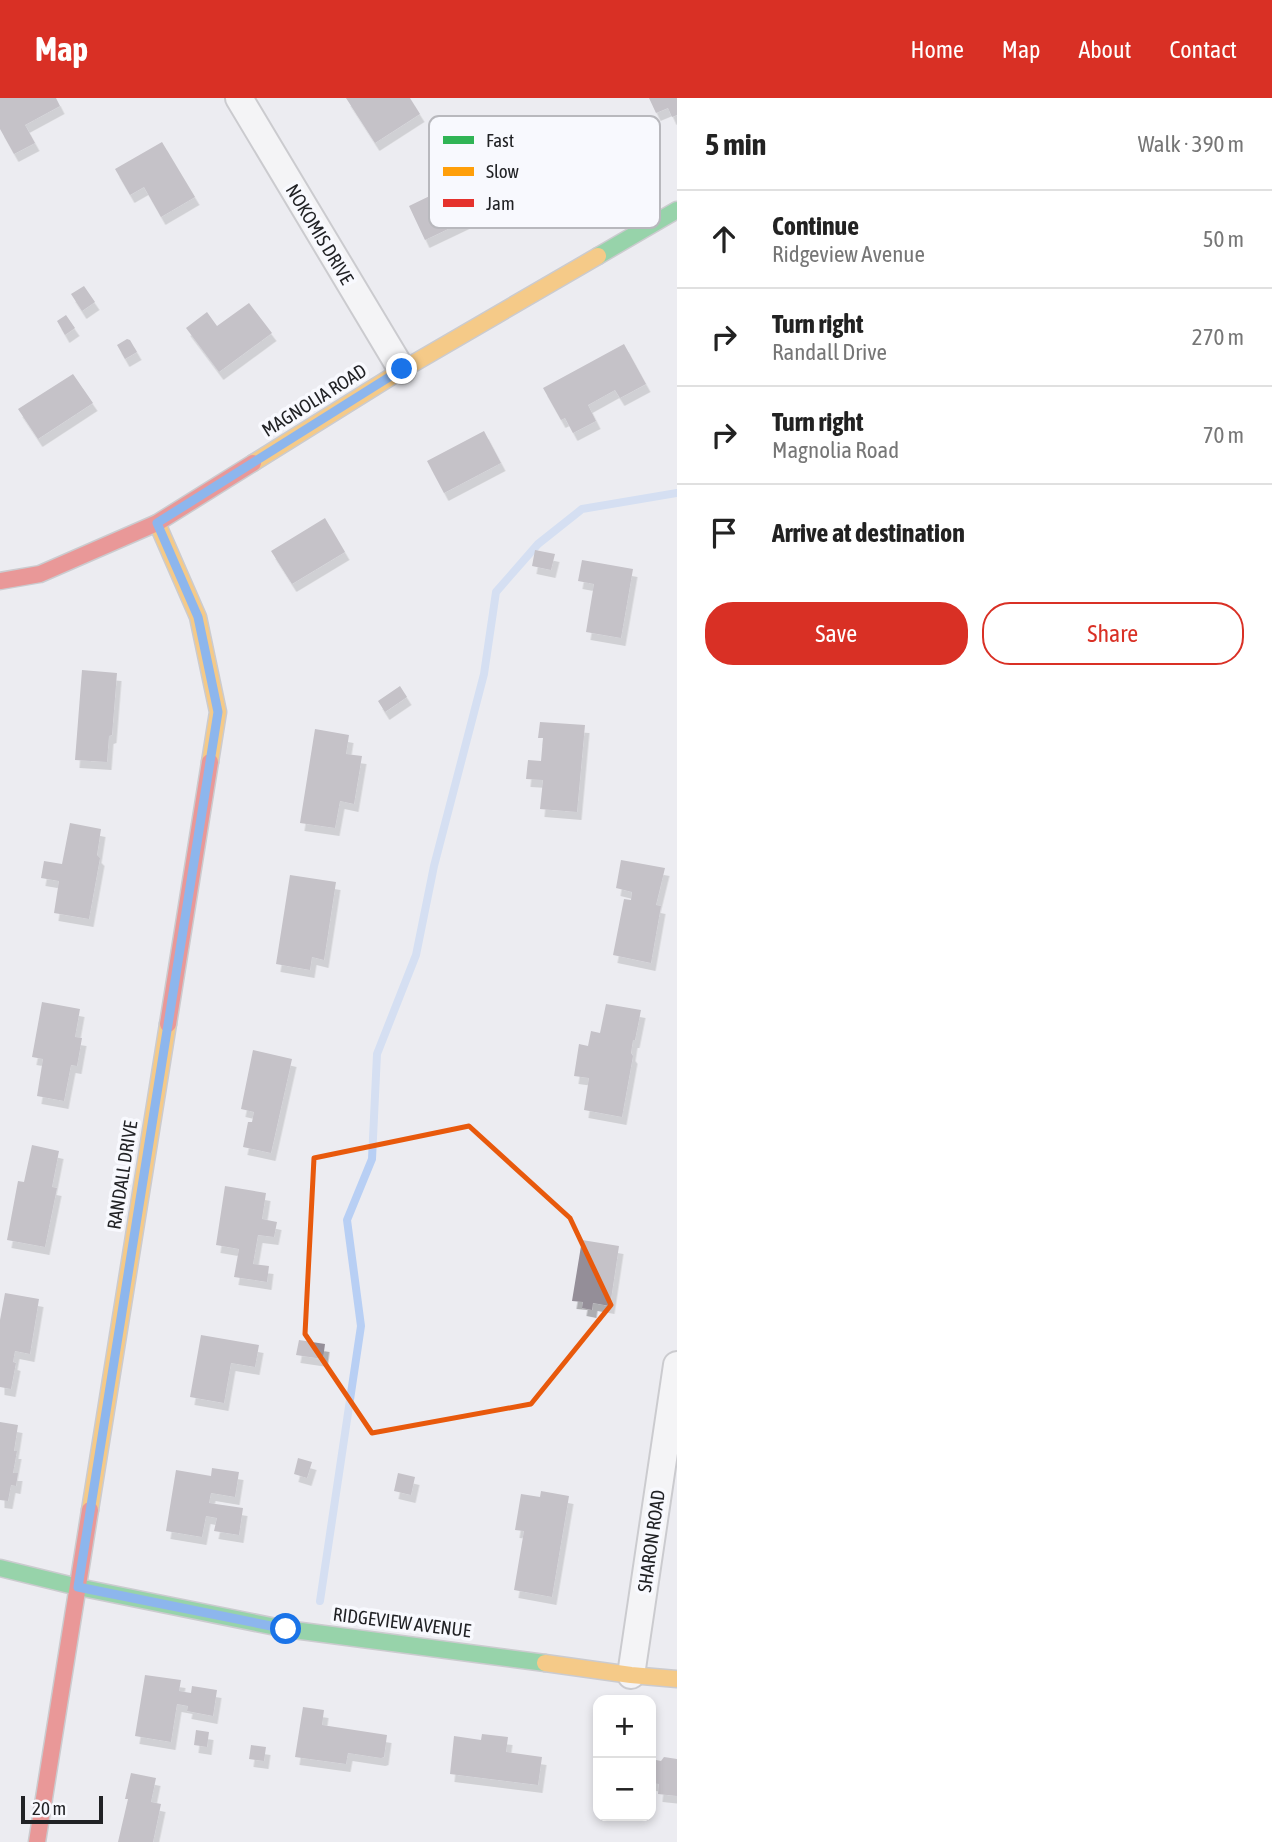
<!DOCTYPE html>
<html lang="en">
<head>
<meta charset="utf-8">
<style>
  :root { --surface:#fff; --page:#f6f6f6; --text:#222; --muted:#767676; --line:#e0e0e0; --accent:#d93025 }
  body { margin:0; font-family:"Asap Condensed",sans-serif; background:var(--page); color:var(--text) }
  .controls { position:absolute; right:21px; bottom:21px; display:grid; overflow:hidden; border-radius:14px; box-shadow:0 4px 10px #0003 }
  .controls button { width:63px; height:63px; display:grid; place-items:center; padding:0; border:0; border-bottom:2px solid var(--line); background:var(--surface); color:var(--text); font:35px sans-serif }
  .scale { position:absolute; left:21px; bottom:18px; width:82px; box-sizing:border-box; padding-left:7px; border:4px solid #212225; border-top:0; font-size:19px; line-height:24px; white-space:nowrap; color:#212225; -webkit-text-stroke:5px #f8f9fe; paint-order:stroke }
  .stop { position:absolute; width:21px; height:21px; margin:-16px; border:5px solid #1a73e8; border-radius:50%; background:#fff }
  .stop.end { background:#1a73e8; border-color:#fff; box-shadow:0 2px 7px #0008 }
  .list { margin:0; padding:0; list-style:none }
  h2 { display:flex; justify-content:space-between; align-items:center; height:91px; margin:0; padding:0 28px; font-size:30px }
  h2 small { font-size:23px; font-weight:400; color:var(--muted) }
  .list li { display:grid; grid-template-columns:46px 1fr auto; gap:21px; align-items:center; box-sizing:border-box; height:98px; padding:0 28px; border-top:2px solid var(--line) }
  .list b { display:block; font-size:26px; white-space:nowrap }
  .list p { margin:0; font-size:23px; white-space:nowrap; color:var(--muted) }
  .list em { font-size:23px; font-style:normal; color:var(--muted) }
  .actions { display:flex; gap:14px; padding:21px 28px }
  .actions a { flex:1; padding:16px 0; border:2px solid var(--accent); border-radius:28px; text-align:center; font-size:24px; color:var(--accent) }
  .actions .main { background:var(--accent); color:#fff }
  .icon { flex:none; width:38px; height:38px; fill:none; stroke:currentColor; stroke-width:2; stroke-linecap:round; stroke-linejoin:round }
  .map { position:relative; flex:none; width:677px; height:1744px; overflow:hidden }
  header { display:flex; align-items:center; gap:42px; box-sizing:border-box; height:98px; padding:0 35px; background:var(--accent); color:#fff }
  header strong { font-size:33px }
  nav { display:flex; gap:38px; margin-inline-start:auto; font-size:24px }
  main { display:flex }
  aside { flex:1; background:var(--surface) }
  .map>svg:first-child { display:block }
</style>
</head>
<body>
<header>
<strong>Map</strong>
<nav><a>Home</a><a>Map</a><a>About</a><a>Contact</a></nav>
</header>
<main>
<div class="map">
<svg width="677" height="1744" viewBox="0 0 677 1744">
  <defs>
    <filter id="shadow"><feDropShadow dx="4.5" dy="8" stdDeviation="0" flood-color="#0004"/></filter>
  </defs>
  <rect width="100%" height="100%" fill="#ececf1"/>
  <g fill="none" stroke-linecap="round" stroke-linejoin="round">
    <path stroke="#b8cff4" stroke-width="8" d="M320 1503 361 1228 347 1122 372 1061 377 956 416 857 434 768 484 576 496 494 538 446 582 411 677 395"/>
  </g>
  <path fill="#948e98" filter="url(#shadow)" d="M0 0H56L60 8 25 27 35 45 14 56 0 31Z
    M346 0H410L420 16 375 45Z
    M649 0H677V17L672 19 668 10 656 15Z
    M162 44 195 99 161 119 144 89 130 97 115 71Z
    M471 78 488 112 425 142 409 108Z
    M84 188 95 204 82 213 71 196Z
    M249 205 272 235 219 274 186 230 207 214 217 228Z
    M66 217 75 230 65 237 57 223Z
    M127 241 130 242 137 254 125 261 117 247Z
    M624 246 646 286 620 300 615 292 588 307 596 323 573 335 565 320 561 322 543 290Z
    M73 276 93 305 38 341 18 311Z
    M484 333 501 365 444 395 427 363Z
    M325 420 345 454 292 486 271 453Z
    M535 452 555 456 551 472 532 468Z
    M582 462 633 471 621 540 586 534 594 486 578 483Z
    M82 572 117 575 112 637 109 638 107 664 75 662Z
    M400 588 407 599 385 614 378 603Z
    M540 624 585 627 577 714 540 711 543 682 526 681 528 662 541 663 543 640H538Z
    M315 631 349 637 346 656 362 658 354 706 340 703 335 730 300 725Z
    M70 725 101 731 97 757 100 760 89 821 54 815 59 783 41 780 44 763 62 766Z
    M621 762 665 770 656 807 661 808 651 865 613 857 624 801 631 802 632 794 616 790Z
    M290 777 336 784 324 862 312 859 310 872 276 866Z
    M42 904 80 911 75 939 82 940 77 968 71 967 64 1003 37 998 43 961 32 959Z
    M606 906 641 912 635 942H633L631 955 633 958 622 1019 584 1012 589 980 574 978 579 946 588 948 591 933 600 935Z
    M253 952 292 961 271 1055 243 1049 248 1024H252L254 1014 241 1011Z
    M32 1047 59 1053 52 1089 57 1090 45 1149 7 1142 18 1083 24 1084Z
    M225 1088 266 1095 262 1121 277 1124 274 1139 258 1137 253 1166 269 1168 267 1184 234 1179 239 1151 216 1147Z
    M582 1142 619 1148 610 1208 593 1205 592 1212 582 1210 583 1204 572 1203Z
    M5 1195 39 1201 30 1256 15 1253 13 1264 16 1265 11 1291 0 1289V1222Z
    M201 1237 259 1247 255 1269 231 1265 224 1305 190 1299Z
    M299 1242 325 1246 323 1261 296 1257Z
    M0 1324 18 1327 14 1353H17L13 1375H18L16 1388 11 1387 8 1403 0 1402Z
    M298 1360 312 1364 307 1380 294 1376Z
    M212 1370 239 1374 235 1399 211 1395 209 1405 243 1410 239 1437 214 1433 217 1420 206 1418 202 1439 166 1433 176 1372 211 1378Z
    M398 1375 415 1379 411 1397 394 1393Z
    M541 1393 569 1398 552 1499 514 1492 524 1433 515 1432 521 1396 540 1399Z
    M145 1577 181 1582 179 1593 191 1595 192 1588 217 1592 213 1618 187 1613 188 1608 177 1606 171 1644 135 1638Z
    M303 1609 324 1612 322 1627 387 1637 384 1659 381 1660 348 1655 346 1666 295 1659Z
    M196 1632 209 1634 207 1649 194 1647Z
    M482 1636 508 1639 506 1654 542 1659 538 1687 450 1676 454 1638 481 1642Z
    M251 1647 266 1649 264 1663 249 1661Z
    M664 1659 677 1661V1698L658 1696 659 1686 651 1685V1661L661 1663Z
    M131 1675 156 1680 151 1704 161 1706 153 1744H118L128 1701H125Z"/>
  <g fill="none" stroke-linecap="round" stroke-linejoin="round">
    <g stroke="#a3a3a7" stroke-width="30">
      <path id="street" d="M239 0 402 272
        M631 1577 677 1267"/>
    </g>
    <g stroke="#a3a3a7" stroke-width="19">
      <path id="fast" d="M598 158 677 112
        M0 1470 78 1489 286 1531 545 1565"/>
    </g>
    <g stroke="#a3a3a7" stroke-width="19">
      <path id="slow" d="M253 365 402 272 598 158
        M157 425 198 519 218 614 210 664
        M90 1412 168 926
        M545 1565 631 1577 677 1581"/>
    </g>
    <g stroke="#a3a3a7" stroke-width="19">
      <path id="jam" d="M0 483 40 476 157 425 253 365
        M168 926 210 664
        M37 1744 90 1412"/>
    </g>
    <use href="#street" stroke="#fcfcfd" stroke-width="26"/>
    <use href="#fast" stroke="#30b455" stroke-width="16"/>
    <use href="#slow" stroke="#ff9f0a" stroke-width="16"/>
    <use href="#jam" stroke="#e5322d" stroke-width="16"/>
  </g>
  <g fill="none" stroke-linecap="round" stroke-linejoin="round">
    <path stroke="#1a73e8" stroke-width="9" d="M286 1531 78 1489 218 614 198 519 157 425 402 271"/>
  </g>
  <path d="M0 0H677V1744H0ZM469 1028 570 1120 611 1207 531 1306 372 1335 305 1236 314 1060Z" fill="#ececf1" fill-opacity=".55" fill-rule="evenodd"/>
  <path fill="none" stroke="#e8590c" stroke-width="5" stroke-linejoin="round" d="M469 1028 570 1120 611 1207 531 1306 372 1335 305 1236 314 1060Z"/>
  <g text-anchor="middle" stroke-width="7" stroke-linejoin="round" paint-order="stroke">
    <g font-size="19" fill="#212225" stroke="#f8f9fe">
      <text transform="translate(320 136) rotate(59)" y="7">NOKOMIS DRIVE</text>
      <text transform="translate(314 302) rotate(-32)" y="7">MAGNOLIA ROAD</text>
      <text transform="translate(122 1077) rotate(-81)" y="7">RANDALL DRIVE</text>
      <text transform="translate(651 1443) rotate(-82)" y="7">SHARON ROAD</text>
      <text transform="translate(402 1524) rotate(7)" y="7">RIDGEVIEW AVENUE</text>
    </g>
  </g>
  <rect x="429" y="18" width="231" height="112" rx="10" fill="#f8f9fe" stroke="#b8b8bd" stroke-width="2"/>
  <rect x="443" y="38" width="31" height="8" fill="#30b455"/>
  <rect x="443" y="69" width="31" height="9" fill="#ff9f0a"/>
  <rect x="443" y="101" width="31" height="8" fill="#e5322d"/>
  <g font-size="19" fill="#212225">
    <text x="486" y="49">Fast</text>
    <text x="486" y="80">Slow</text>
    <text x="486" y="112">Jam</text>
  </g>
</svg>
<div class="controls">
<button>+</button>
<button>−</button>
</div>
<div class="scale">20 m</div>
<div class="stop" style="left:286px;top:1531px"></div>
<div class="stop end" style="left:402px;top:271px"></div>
</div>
<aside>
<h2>5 min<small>Walk · 390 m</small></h2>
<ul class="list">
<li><svg class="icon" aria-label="ahead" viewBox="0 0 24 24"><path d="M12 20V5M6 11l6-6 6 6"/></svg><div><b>Continue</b><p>Ridgeview Avenue</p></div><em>50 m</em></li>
<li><svg class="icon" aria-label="right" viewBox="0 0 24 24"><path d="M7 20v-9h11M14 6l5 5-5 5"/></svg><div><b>Turn right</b><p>Randall Drive</p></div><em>270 m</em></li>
<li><svg class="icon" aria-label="right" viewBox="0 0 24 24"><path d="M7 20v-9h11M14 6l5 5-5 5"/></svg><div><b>Turn right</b><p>Magnolia Road</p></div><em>70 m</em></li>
<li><svg class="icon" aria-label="arrive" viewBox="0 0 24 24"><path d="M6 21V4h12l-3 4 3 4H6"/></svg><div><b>Arrive at destination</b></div></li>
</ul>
<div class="actions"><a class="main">Save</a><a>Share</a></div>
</aside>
</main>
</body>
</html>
